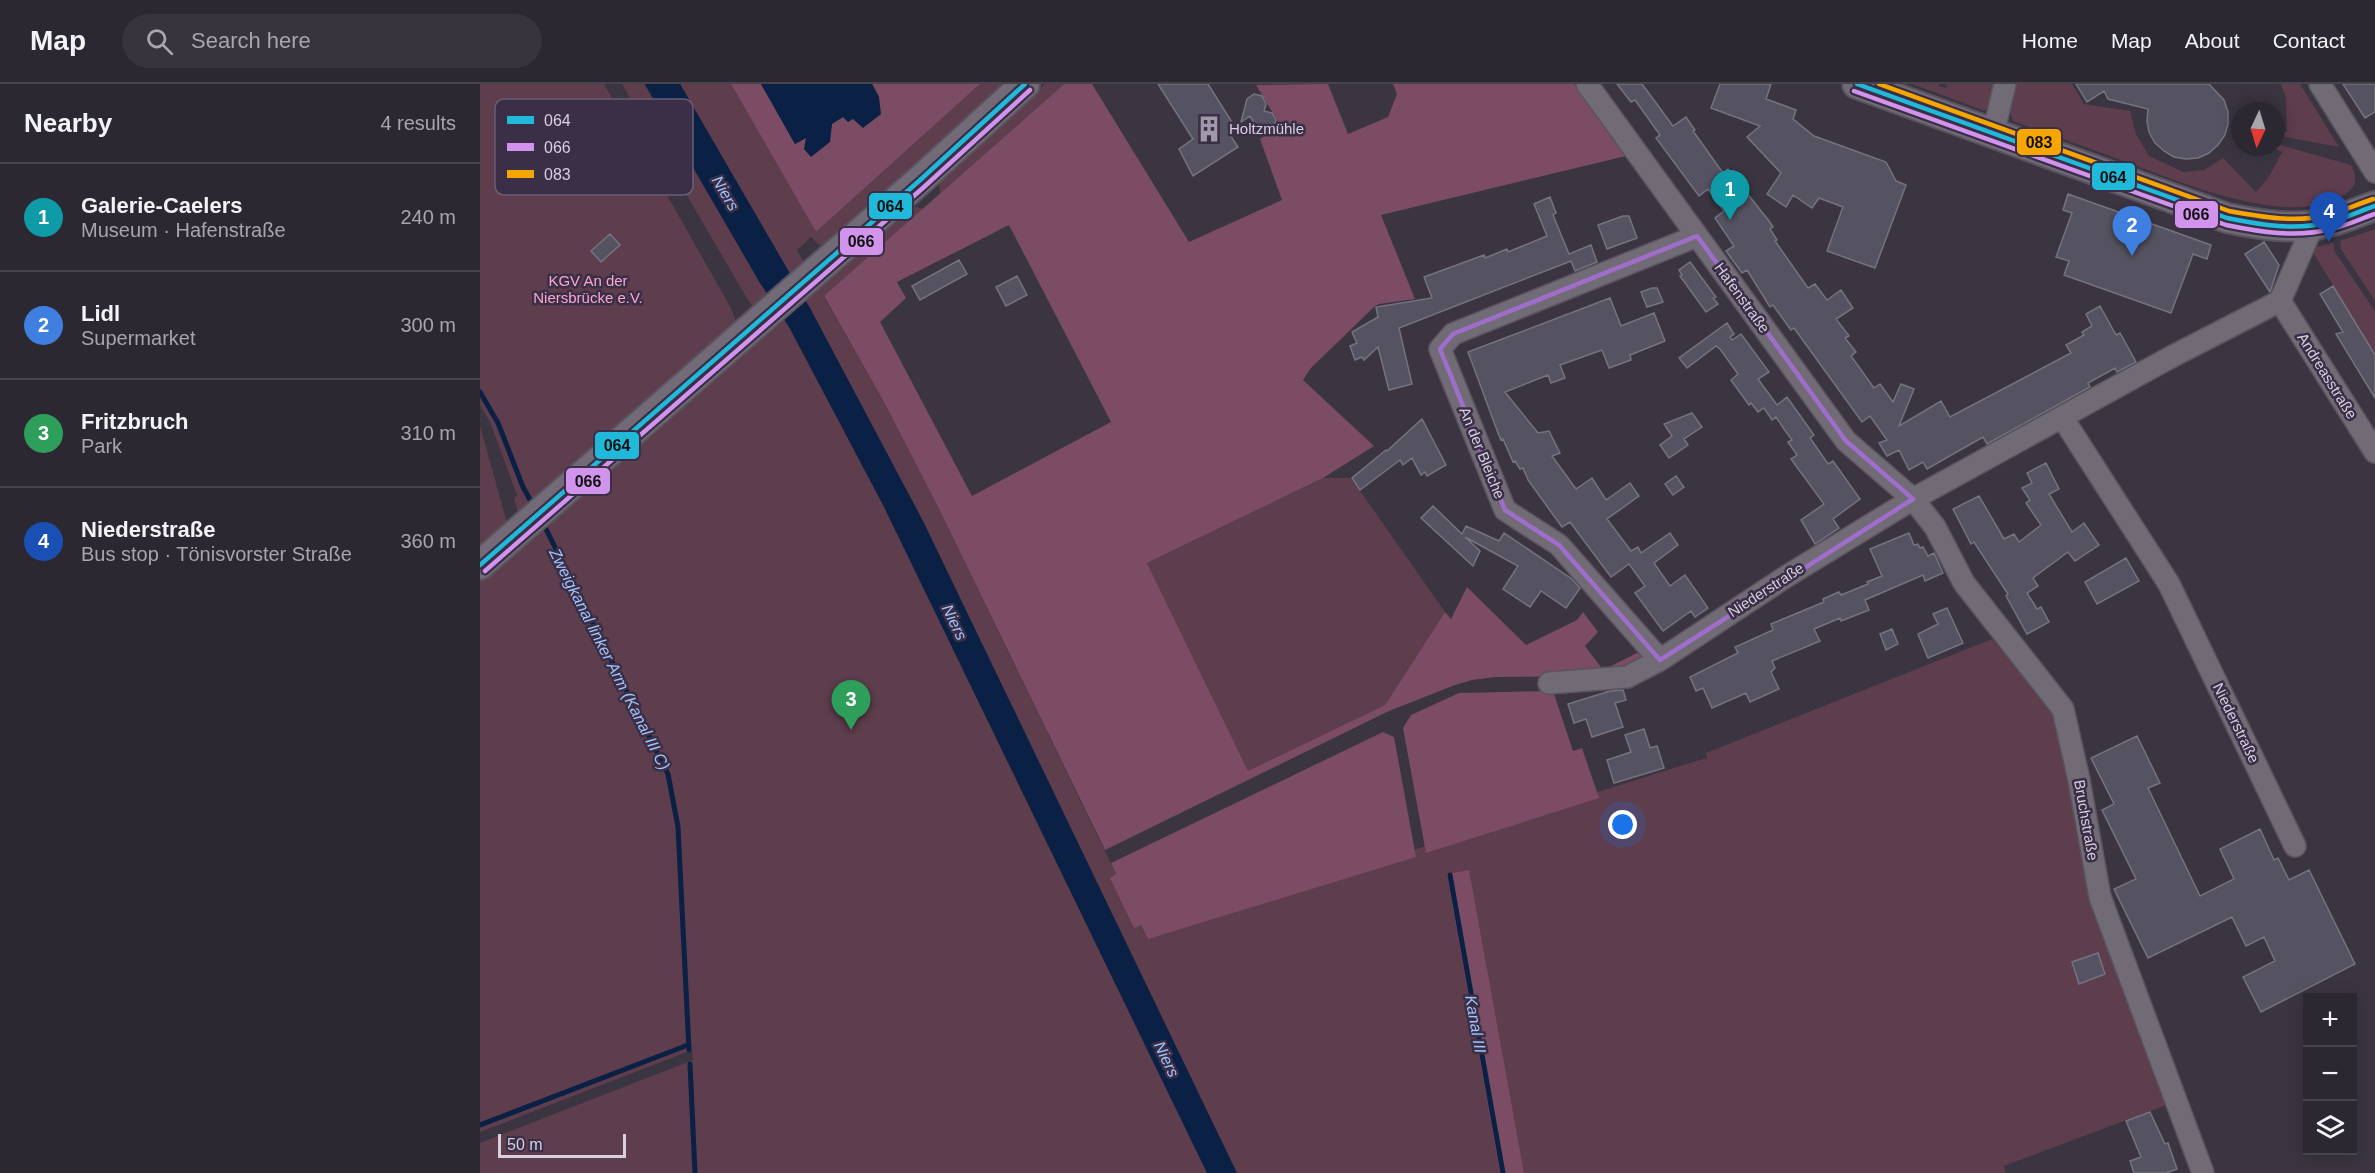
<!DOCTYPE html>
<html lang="en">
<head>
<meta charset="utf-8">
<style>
  :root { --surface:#2c2831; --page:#38343d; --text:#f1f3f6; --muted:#a6a6ab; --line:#48444d; --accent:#8abfa5 }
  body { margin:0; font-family:Helvetica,sans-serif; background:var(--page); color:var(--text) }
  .controls { position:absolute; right:18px; bottom:18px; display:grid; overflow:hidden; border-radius:0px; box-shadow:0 3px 15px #0003 }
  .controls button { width:54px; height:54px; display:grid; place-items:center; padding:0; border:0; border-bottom:2px solid var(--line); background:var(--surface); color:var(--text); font:30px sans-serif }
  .compass { position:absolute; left:1751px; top:18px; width:54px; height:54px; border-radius:50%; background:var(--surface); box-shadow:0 3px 15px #0003; rotate:184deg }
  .scale { position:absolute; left:18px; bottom:15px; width:128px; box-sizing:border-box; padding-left:6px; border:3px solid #d6d0df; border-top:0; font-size:16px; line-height:21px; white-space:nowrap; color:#d6d0df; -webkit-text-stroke:4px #3a2f47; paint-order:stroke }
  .you { position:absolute; left:1143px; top:741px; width:21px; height:21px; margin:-15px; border:4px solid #fff; border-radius:50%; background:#1a73e8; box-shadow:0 0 0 9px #1a73e833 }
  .badge { display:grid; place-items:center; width:39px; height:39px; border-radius:50%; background:var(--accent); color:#fff; font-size:20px; font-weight:700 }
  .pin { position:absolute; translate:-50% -50px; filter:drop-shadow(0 2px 3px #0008) }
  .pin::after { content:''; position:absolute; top:32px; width:21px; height:18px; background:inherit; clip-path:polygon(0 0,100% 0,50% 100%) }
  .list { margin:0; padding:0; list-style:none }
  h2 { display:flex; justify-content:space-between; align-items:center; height:78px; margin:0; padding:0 24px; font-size:26px }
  h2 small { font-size:20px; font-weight:400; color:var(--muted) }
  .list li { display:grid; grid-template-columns:39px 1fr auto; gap:18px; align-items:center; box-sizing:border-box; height:108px; padding:0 24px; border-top:2px solid var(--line) }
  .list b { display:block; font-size:22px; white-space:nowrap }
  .list p { margin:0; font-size:20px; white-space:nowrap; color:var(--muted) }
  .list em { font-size:20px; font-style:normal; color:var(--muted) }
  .icon { flex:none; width:33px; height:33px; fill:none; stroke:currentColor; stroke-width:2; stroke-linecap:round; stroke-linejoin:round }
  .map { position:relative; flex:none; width:1895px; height:1089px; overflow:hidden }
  header { display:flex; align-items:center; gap:36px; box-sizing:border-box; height:84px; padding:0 30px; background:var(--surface); border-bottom:2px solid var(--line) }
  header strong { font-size:28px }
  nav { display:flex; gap:33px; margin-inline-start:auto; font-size:21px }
  .search { width:420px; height:54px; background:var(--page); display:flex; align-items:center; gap:15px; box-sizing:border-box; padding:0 21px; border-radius:33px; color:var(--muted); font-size:22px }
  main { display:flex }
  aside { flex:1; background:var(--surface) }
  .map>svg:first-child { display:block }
</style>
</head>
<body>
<header>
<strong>Map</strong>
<div class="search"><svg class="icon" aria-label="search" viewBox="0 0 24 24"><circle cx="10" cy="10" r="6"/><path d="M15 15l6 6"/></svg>Search here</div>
<nav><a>Home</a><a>Map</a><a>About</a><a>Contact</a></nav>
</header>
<main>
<aside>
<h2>Nearby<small>4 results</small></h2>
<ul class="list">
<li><span class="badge" style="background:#0f9aa8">1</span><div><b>Galerie-Caelers</b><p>Museum · Hafenstraße</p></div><em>240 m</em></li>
<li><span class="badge" style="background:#3f7fe0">2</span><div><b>Lidl</b><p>Supermarket</p></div><em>300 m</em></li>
<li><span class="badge" style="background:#2e9e5b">3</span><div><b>Fritzbruch</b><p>Park</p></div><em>310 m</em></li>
<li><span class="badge" style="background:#1a4fb4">4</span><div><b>Niederstraße</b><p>Bus stop · Tönisvorster Straße</p></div><em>360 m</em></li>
</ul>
</aside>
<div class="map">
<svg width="1895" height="1089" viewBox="0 0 1895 1089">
  <rect width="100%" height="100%" fill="#3b3541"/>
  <path fill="#5e3d4d" d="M0 0H124L251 224 258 244H287L265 211 142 0H164L280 199 327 220 200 0H251L336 148 500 0H520L522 3 349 162 339 161 331 153 317 166 336 200 420 127 435 123 444 125 344 213 405 320 460 427 665 850 1226 674 1228 679 1226 669 1512 555 1577 631 1689 1020 1524 1082 1526 1089H0V1059L213 976 212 966 0 1048V494L40 436 34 414 37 411 10 338 0 321Z
    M565 0H584L460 110 459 99 462 89Z
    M1432 0H1459V2L1466 4 1467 0H1516L1511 19 1505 27Z
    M1536 0H1592L1604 20 1650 27 1656 50 1669 72 1703 88 1724 86 1743 74 1776 108 1790 91 1802 68 1791 63H1796V60L1871 81C1878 95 1877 102 1864 111 1810 145 1703 99 1649 79 1610 65 1572 51 1533 37L1530 27Z
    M1801 0H1820L1859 63 1796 51V47L1807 48 1806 14Z
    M1895 145V217L1861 165 1860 157Z
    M1853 158 1855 168 1895 227V271L1831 165Z
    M0 342 29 446 0 471Z
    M843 394H871L965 528 905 621 768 688 667 479Z"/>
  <path fill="#7b4c63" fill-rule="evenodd" d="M251 0H281L315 60 399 13 392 0H500L336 148Z
    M584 0H612L709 158 802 116 780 55 800 41 776 1 848 0 868 50 908 33 917 10 913 0H1094L1146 72 901 131 935 215 899 220 895 222 831 284 823 296 894 362 843 394 667 479 768 687 905 621 965 528 971 535 987 503 1046 561 1097 536 1103 528 1118 548 1105 562 1123 586 1161 567 1163 576 1125 592 1016 593 992 596 975 601 909 627 625 766 460 427 405 320 344 212ZM529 141 631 338 492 412 400 238 426 214 417 198Z
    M1073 607 1093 667 1102 664 1119 714 946 769 923 644 931 631 979 609Z
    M903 648 914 653 936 773 668 855 661 841 654 844 630 794 636 790 631 779Z
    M989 786 1044 1089H1020L967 790Z"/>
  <path fill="#0a2044" d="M165 0H200L330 224 443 437 757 1089H727L403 421 309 243 280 199Z
    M281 0H392L399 13 401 30 383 44 373 35 368 38 363 33 352 40 350 58 331 73 324 65 326 54 315 60Z"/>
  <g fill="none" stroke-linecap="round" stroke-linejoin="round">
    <path stroke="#0a2044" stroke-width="5" d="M0 308 18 339 43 403 53 421
      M62 437 188 690 198 743 209 966
      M970 791 1023 1089
      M210 980 215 1089
      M0 1041 208 961"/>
  </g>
  <path fill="#555261" stroke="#75737f" stroke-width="1.5" d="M678 0H728L755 43 748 48 758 63 713 92 699 65 713 55Z
    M1137 0H1162L1193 42 1206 33 1215 46 1213 47 1243 89 1248 85 1289 137 1293 143 1290 145 1297 156 1295 157 1328 204 1335 200 1347 216 1361 206 1373 224 1356 235 1369 252 1365 254 1376 268 1371 272 1394 304 1400 300 1413 318 1421 300 1434 305 1419 342 1461 317 1470 333 1591 269 1586 261 1604 251 1602 248 1612 242 1606 230 1620 222 1636 251 1640 249 1656 278 1637 288 1635 284 1608 299 1610 303 1507 360 1503 353 1447 385 1443 378 1429 386 1419 366 1407 372 1399 359 1407 356 1390 332 1382 338 1314 244 1311 246 1293 221 1290 223 1267 186 1262 189 1246 167 1254 162 1235 134 1244 127 1228 105 1219 112 1176 54 1180 51 1155 16 1151 18Z
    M1240 0H1291L1286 15 1316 26 1313 35 1334 52 1406 78 1416 97 1426 101 1395 184 1347 167 1363 123 1339 114 1332 124 1313 111 1306 123 1287 110 1301 89 1267 53 1280 42 1231 24Z
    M1596 0H1729L1744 16 1748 28V40L1745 51 1738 61 1729 69 1718 74 1706 75 1694 73 1684 67 1675 59 1669 48 1667 37 1668 25 1628 15 1624 7 1607 18Z
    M1863 0H1895V28L1885 34Z
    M774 10 782 12 786 20 784 27 792 29 796 36 794 44 787 49 779 47 770 32 761 38 767 15Z
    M1588 110 1731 161 1727 175 1713 170 1691 229 1584 191 1589 177 1576 173 1592 129 1583 126Z
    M1070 113 1076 129 1073 131 1089 170 1111 161 1117 178 1095 187 1091 177 919 244 932 300 909 306 898 263 884 276 882 273 875 276 870 262 877 259 872 248 898 233 896 223 952 214 944 193 1004 171 1005 174 1027 165 1028 168 1067 152 1054 120Z
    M1143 132H1149L1157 154 1127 165 1118 141Z
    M130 150 140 161 121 178 111 167Z
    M1784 158 1799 181 1790 208 1765 170Z
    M479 176 487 190 440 216 432 202Z
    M1210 178 1236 213 1233 214 1238 220 1226 228 1200 192 1202 191 1199 186Z
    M537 192 547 211 526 222 516 203Z
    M1853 202 1895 271V314L1856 250 1863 248 1840 210Z
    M1172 204H1177L1183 218 1167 223 1161 208Z
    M1130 214 1141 242 1174 229 1185 257 1150 271 1151 276 1129 284 1122 266 1080 281 1085 294 1071 299 1068 291 1025 308 1058 349 1069 347 1080 369 1072 372 1096 405 1112 394 1126 416 1150 399 1159 412 1127 435 1151 467 1158 463 1161 469 1190 449 1198 461 1174 479 1190 502 1205 491 1228 524 1215 533 1211 527 1183 547 1155 509 1165 502 1149 480 1131 493 1090 438 1082 443 1048 396 1043 384 1040 385 1035 377 1033 378 1023 355 1021 356 1018 349 988 268Z
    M1247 239 1254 250 1250 253 1252 256 1261 250 1289 288 1278 295 1297 321 1307 313 1334 351 1330 354 1348 380 1353 377 1380 415 1353 435 1359 444 1335 460 1321 436 1344 420 1311 375 1317 371 1308 358 1312 356 1304 345 1296 333 1292 336 1284 324 1278 328 1271 319 1269 321 1251 296 1258 290 1240 265 1236 262 1207 284 1199 274Z
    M1212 329 1222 343 1204 355 1208 361 1189 374 1180 361 1192 352 1184 340Z
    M942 335 966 381 947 392 945 388 941 391 932 374 923 381 920 376 880 406 872 394 906 366 907 367Z
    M1566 379 1579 405 1569 410 1592 448 1604 439 1619 461 1595 477 1588 468 1553 494 1558 502 1547 509 1557 525 1561 523 1569 538 1547 550 1526 512 1528 510 1494 458 1491 460 1473 425 1499 412 1524 455 1534 450 1539 458 1561 441 1546 419 1550 416 1542 404 1552 399 1547 389Z
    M1196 392 1204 403 1193 411 1185 400Z
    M953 422 982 450 986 442 1019 457 1024 449 1092 495 1100 504 1086 524 1061 507 1050 523 1023 505 1038 482 985 453 1000 467 993 482 941 434Z
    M1429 449 1434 461 1438 460 1440 464 1443 463 1448 472 1454 469 1463 489 1445 497 1443 491 1385 516 1389 526 1361 537 1360 534 1334 545 1340 557 1292 577 1295 584 1291 588 1299 605 1270 618 1266 609 1232 624 1223 604 1216 607 1210 593 1258 569 1255 563 1293 546 1291 540 1344 518 1343 515 1359 508 1361 511 1388 500 1387 498 1402 492 1390 465Z
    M1646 474 1659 497 1617 520 1605 498Z
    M1467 524 1483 559 1448 574 1438 550 1458 540 1453 530Z
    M1412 545 1418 560 1406 566 1400 550Z
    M1143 606 1146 616 1135 619 1143 643 1112 653 1106 635 1094 639 1088 620 1130 607Z
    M1164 645 1170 664 1177 662 1184 684 1134 699 1127 676 1151 668 1145 651Z
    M1657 652 1680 699 1668 704 1720 812 1754 795 1740 765 1780 745 1794 776 1798 774 1809 796 1829 786 1875 880 1781 928 1763 893 1795 877 1784 853 1766 862 1752 833 1668 874 1634 805 1656 795 1622 726 1634 720 1611 674Z
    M1618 869 1625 890 1599 900 1592 878Z
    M1670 1028 1685 1060 1688 1059 1697 1085 1686 1089H1654L1650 1077 1661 1073 1646 1037Z"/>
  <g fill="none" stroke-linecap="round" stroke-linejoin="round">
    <g stroke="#59545f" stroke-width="24">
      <path id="street" d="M1107 0 1366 357 1433 415 1455 443 1484 499 1583 625 1599 696 1620 813 1723 1089
        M1840 0 1895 88
        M1513 50 1525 0
        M1800 217 1895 368
        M1582 333 1689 500 1815 762
        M1180 576 1079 461 1025 426 960 265 973 250 1217 152
        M1069 599 1147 593 1180 576 1307 492 1433 415 1691 273 1800 217 1833 141"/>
    </g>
    <g stroke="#59545f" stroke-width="32">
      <path id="secondary" d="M1377 0 1747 134C1780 141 1816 147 1850 138 1865 134 1880 127 1895 122
        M0 481 439 97 545 0"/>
    </g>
    <use href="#street" stroke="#706b75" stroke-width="21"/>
    <use href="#secondary" stroke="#726b77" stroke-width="28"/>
    <g stroke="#3a2f47" stroke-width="9">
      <path id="bus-1" d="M1377 0 1747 134C1781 141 1816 147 1850 138 1866 134 1880 127 1895 122
        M0 481 439 97 545 0"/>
    </g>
    <g stroke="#3a2f47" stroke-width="9">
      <path id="bus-2" d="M1374 7 1746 141C1780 148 1816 154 1851 145 1866 142 1880 135 1895 130
        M5 487 444 103 550 6"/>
    </g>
    <g stroke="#3a2f47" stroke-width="9">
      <path id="bus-3" d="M1399 0 1749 127C1782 133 1815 139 1848 131 1863 127 1878 120 1893 115"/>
    </g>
    <use href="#bus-1" stroke="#20b9da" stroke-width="4.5"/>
    <use href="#bus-2" stroke="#d193ec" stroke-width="4.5"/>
    <use href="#bus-3" stroke="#f7a600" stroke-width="4.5"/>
  </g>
  <path fill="none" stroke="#9f6ecc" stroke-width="4.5" stroke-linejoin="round" d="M1217 152 1366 357 1433 415 1180 576 1079 461 1025 426 960 265 973 250Z"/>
  <defs>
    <g id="building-bare" transform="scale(2.07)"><path d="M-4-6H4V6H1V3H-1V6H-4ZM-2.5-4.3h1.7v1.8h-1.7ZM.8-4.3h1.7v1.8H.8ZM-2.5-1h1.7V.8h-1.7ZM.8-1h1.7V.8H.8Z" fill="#a09aa8" stroke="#3a2f47" stroke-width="2.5" paint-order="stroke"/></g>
  </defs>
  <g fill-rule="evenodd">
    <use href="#building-bare" x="729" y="45"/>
  </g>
  <g text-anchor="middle" stroke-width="5" stroke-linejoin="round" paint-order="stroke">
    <g font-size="15" fill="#d6d0df" stroke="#3a2f47" text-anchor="start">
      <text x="749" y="50">Holtzmühle</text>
    </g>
    <g font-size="15" fill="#fba7cc" stroke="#3a2f47">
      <text x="108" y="202">KGV An der<tspan x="108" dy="17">Niersbrücke e.V.</tspan></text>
    </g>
    <g font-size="15" fill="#d6d0df" stroke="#3a2f47">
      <text transform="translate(1262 214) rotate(54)" y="5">Hafenstraße</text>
      <text transform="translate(1847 292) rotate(58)" y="5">Andreasstraße</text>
      <text transform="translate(1002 369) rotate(68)" y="5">An der Bleiche</text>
      <text transform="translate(1286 506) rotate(-33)" y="5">Niederstraße</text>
      <text transform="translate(1756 639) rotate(64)" y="5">Niederstraße</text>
      <text transform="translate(1606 736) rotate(80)" y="5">Bruchstraße</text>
    </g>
    <g font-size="16" font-style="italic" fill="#a1c4fb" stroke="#3a2f47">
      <text transform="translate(246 109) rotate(59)" y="6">Niers</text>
      <text transform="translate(475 538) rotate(64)" y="6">Niers</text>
      <text transform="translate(130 575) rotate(63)" y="6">Zweigkanal linker Arm (Kanal III C)</text>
      <text transform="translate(996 940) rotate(80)" y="6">Kanal III</text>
      <text transform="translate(687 975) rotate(64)" y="6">Niers</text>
    </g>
  </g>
  <rect x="15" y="15" width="198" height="96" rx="9" fill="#3a2f47" stroke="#695f75" stroke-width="1.5"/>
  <rect x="27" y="32" width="27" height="8" fill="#20b9da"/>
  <rect x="27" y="59" width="27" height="8" fill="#d193ec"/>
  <rect x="27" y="86" width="27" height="8" fill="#f7a600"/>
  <g font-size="16" fill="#d6d0df">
    <text x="64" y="42">064</text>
    <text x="64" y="69">066</text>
    <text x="64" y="96">083</text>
  </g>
  <g stroke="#3a2f47" stroke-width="2">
    <rect x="1536" y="44" width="46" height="28" rx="6" fill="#f7a600"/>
    <rect x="1611" y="78" width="45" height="29" rx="6" fill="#20b9da"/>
    <rect x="388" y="108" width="45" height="28" rx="6" fill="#20b9da"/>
    <rect x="1694" y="116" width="45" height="29" rx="6" fill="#d193ec"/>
    <rect x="359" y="143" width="45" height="29" rx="6" fill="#d193ec"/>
    <rect x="114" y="347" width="46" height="29" rx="6" fill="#20b9da"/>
    <rect x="85" y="383" width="46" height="28" rx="6" fill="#d193ec"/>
  </g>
  <g font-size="16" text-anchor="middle" font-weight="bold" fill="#111">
    <text x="1559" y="64">083</text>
    <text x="1633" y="99">064</text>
    <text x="410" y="128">064</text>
    <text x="1716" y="136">066</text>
    <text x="381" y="163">066</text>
    <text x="137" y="367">064</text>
    <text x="108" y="403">066</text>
  </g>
</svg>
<div class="controls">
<button>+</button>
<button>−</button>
<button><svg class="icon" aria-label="layers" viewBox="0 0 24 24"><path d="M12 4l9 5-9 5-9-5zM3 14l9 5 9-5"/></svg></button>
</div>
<svg class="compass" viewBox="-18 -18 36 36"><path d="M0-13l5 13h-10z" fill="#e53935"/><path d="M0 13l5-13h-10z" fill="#a6a6ab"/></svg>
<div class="scale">50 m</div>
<div class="you"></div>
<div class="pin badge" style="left:1250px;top:136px;background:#0f9aa8">1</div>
<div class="pin badge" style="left:1652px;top:172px;background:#3f7fe0">2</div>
<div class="pin badge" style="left:371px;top:646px;background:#2e9e5b">3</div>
<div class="pin badge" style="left:1849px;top:158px;background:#1a4fb4">4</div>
</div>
</main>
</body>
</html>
